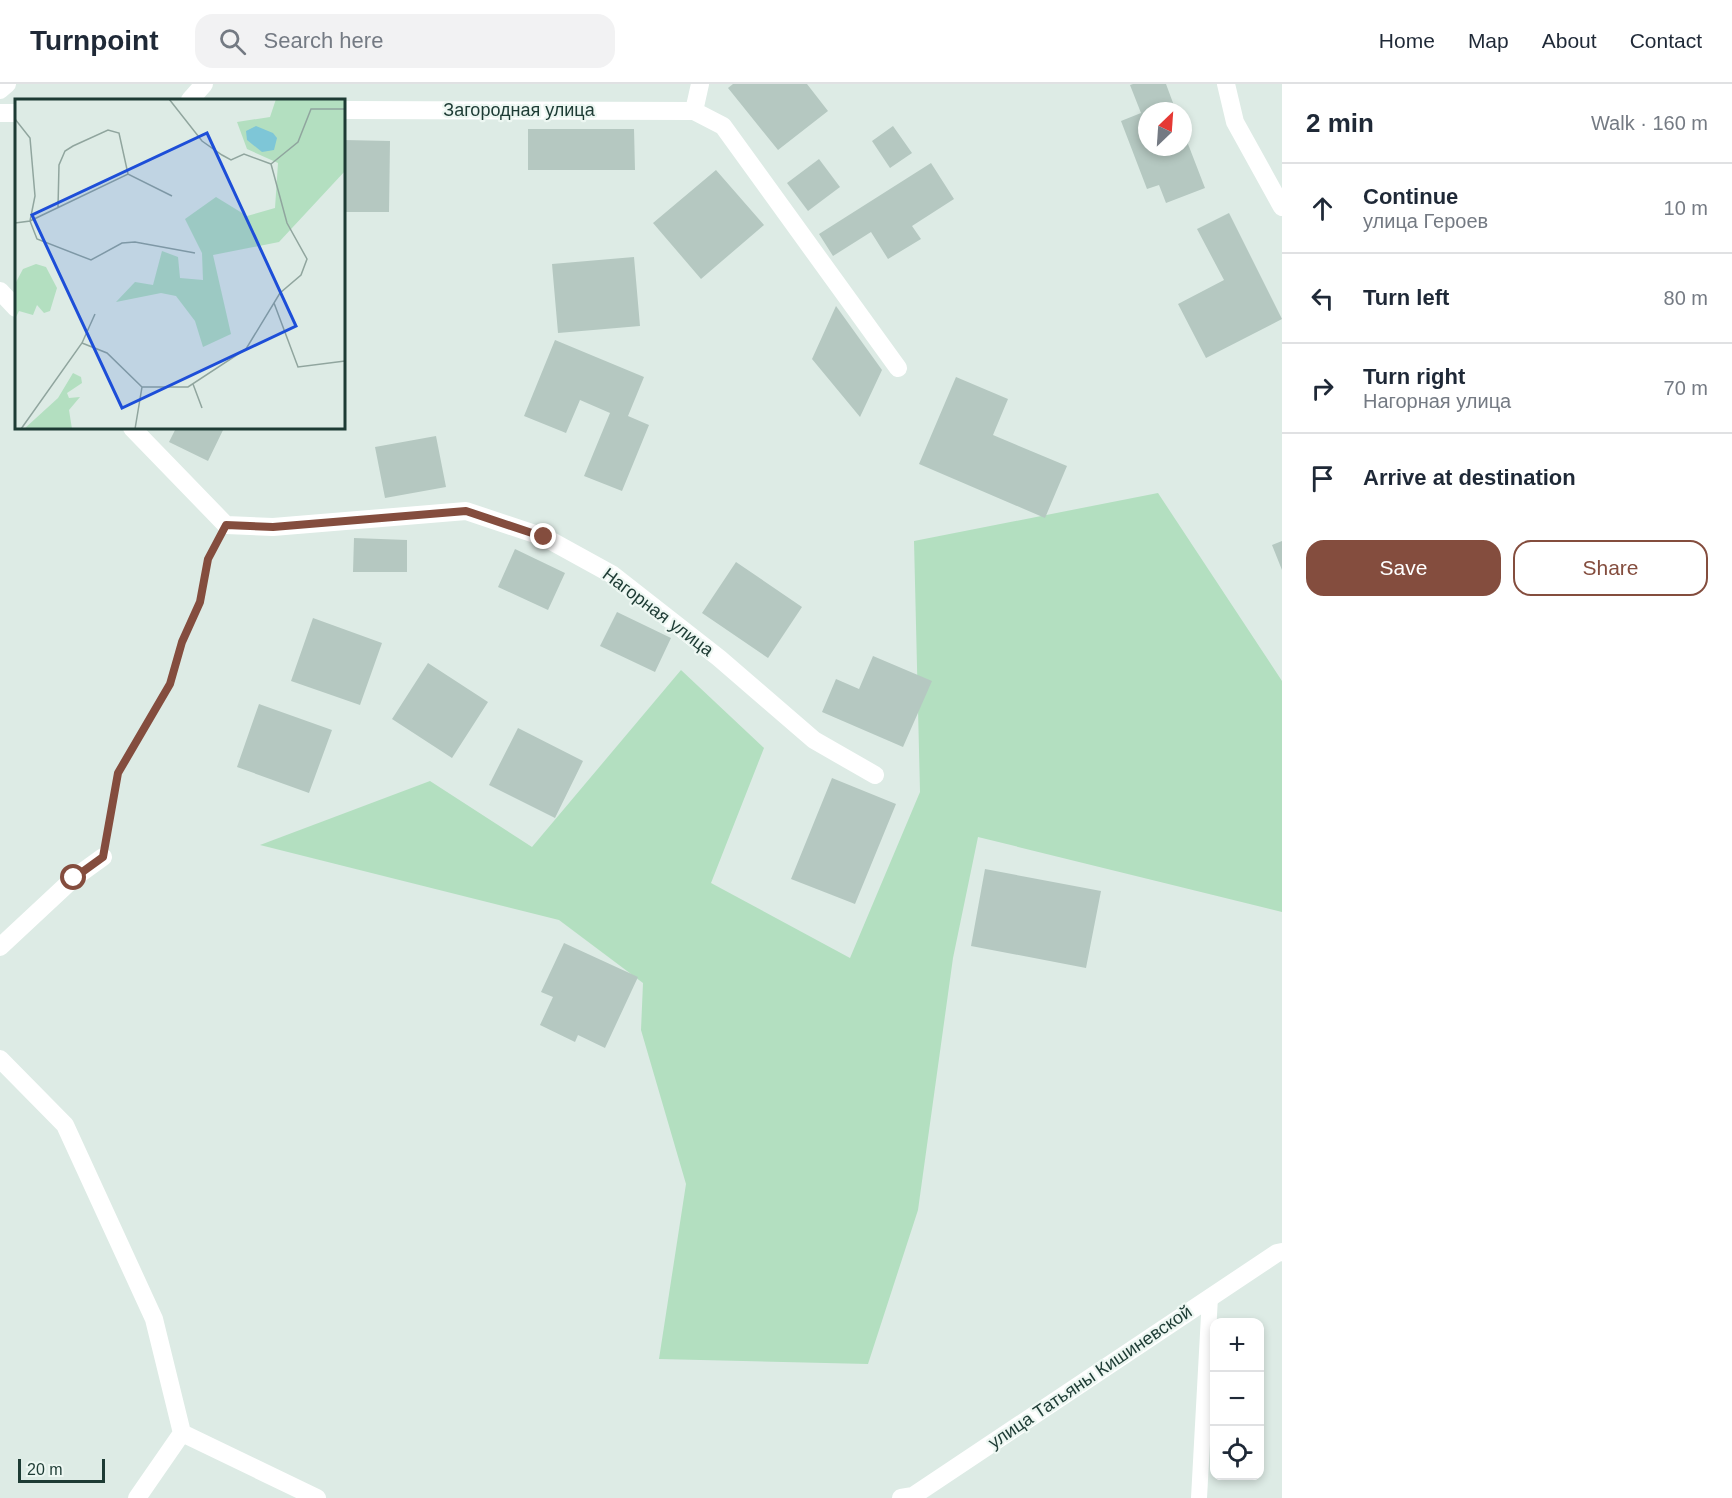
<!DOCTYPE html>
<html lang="en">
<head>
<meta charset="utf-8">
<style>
  :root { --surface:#fff; --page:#f2f2f3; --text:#1f2937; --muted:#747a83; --line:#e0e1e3; --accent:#844d3e }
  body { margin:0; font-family:Helvetica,sans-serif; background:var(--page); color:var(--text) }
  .controls { position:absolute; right:18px; bottom:18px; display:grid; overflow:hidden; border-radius:12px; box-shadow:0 3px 9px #0003 }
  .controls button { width:54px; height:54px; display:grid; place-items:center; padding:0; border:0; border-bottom:2px solid var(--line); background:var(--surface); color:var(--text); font:30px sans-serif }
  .compass { position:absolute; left:1138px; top:18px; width:54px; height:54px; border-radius:50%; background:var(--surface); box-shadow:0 3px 9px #0003; rotate:25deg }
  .scale { position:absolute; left:18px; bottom:15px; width:87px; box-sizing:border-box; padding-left:6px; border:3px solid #1d3b34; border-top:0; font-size:16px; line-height:21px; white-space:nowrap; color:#1d3b34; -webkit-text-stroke:4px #edf7f2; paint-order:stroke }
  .stop { position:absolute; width:18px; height:18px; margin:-14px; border:4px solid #844d3e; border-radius:50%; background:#fff }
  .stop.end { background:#844d3e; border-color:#fff; box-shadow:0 2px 6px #0008 }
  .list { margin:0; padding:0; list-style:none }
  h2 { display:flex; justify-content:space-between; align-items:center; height:78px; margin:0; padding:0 24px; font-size:26px }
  h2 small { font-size:20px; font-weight:400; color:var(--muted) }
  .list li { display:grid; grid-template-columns:39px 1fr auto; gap:18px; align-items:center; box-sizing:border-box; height:90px; padding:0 24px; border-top:2px solid var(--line) }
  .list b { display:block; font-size:22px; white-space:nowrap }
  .list p { margin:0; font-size:20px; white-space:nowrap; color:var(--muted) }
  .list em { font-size:20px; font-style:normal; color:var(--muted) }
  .actions { display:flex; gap:12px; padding:18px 24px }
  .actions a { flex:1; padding:14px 0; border:2px solid var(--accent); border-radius:18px; text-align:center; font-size:21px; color:var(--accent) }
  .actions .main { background:var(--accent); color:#fff }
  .icon { flex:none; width:33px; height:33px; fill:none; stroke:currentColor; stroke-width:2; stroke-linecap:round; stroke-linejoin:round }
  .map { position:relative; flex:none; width:1282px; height:1414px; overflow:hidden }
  header { display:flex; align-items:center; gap:36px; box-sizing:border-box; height:84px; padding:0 30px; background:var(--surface); border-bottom:2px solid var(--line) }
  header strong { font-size:28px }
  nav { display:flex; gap:33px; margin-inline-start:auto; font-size:21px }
  .search { width:420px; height:54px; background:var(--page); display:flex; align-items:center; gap:15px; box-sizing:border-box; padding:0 21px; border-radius:18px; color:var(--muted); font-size:22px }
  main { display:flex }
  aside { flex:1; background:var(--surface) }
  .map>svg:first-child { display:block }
</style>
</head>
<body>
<header>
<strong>Turnpoint</strong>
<div class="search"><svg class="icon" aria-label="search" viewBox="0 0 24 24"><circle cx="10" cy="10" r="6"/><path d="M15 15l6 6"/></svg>Search here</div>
<nav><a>Home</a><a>Map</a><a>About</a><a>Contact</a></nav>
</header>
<main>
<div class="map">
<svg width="1282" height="1414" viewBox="0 0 1282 1414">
  <rect width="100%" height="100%" fill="#ddebe5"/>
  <path fill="#b3dfc0" d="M1158 409 1282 597V828L978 753 953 874 918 1126 868 1280 659 1275 686 1100 641 946 643 899 559 836 260 761 430 697 532 763 681 586 764 664 711 799 850 874 920 708 914 457Z"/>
  <path fill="#b5c8c1" d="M733 0H807L828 27 778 66 728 4Z
    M1133 0H1166L1176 27H1147V63H1183V47L1205 104 1166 119 1159 101 1147 105 1121 37 1141 29 1130 1Z
    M893 42 912 69 890 84 872 57Z
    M528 45H634L635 86H528Z
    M344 56 390 57 389 128H344Z
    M819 75 840 103 808 127 787 99Z
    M931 79 954 115 912 142 921 155 888 175 871 148 833 172 819 150Z
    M716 86 764 141 701 195 653 139Z
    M1229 129 1282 235 1206 274 1178 220 1224 196 1197 145Z
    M634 173 640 242 558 249 552 180Z
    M836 222 882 286 860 333 812 275Z
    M555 256 644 293 628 332 649 341 622 407 584 392 610 329 580 316 566 349 524 332Z
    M956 293 1008 315 993 351 1067 382 1045 434 919 380Z
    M176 344H224L208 377 169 358Z
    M436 352 446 403 385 414 375 363Z
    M354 454 407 456V488H353Z
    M1282 457V486L1272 461Z
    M515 465 565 489 548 526 498 503Z
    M736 478 802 523 768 574 702 529Z
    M617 528 671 554 655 588 600 562Z
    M313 534 382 559 360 621 291 597Z
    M873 572 932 597 903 663 822 628 836 595 859 605Z
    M428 579 488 618 452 674 392 635Z
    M259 620 332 646 309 709 237 683Z
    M518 644 583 677 555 734 489 701Z
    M832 694 896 720 855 820 791 795Z
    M985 785 1101 807 1086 884 971 862Z
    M564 859 638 893 605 964 578 951 575 958 540 941 553 913 541 908Z"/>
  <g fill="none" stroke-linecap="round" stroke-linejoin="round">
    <path stroke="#79b2a2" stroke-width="4" stroke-dasharray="3 4.5" stroke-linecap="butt" d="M107 751 118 689 170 600 182 558 200 517 208 475 216 460"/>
    <path stroke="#fff" stroke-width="16" d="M1199 1414 1210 1213"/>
    <path stroke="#fff" stroke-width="18" d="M1226 0 1235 38 1282 123
      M0 6 7 0
      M190 16 204 0
      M344 26 694 27 723 42 898 284
      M694 27 700 0
      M0 29H16
      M0 207 16 224
      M132 344 226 441 273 443 466 427 544 453 613 491 719 574 814 656 875 691
      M0 863 74 794 103 773
      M0 975 65 1041 154 1235 182 1349 317 1414
      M137 1414 182 1349
      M901 1414 913 1412 1277 1169 1282 1168"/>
  </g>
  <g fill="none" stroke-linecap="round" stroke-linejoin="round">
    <path stroke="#844d3e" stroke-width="8" d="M74 794 103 773 118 689 170 600 182 558 200 518 208 475 226 441 273 443 466 427 544 453"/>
  </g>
  <g text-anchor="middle" stroke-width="4.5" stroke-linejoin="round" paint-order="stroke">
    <g font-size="18" fill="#1d3b34" stroke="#edf7f2">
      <text x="519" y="32">Загородная улица</text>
      <text transform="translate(658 528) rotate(37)" y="6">Нагорная улица</text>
      <text transform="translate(1090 1293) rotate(-34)" y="6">улица Татьяны Кишиневской</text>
    </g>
  </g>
  <g transform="translate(15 15)">
    <rect width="330" height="330" fill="#ddebe5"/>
    <path d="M261 0H330V72L264 143 198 156 216 235 188 248 180 222 161 197 146 194 101 203 120 183 138 186 147 152 163 158 165 179 188 181 187 154 170 120 201 98 232 117 260 109 263 64 232 50 222 23 255 18ZM21 165 31 168 42 189 35 212 29 214 22 206 18 216 4 212 0 220V185L8 170ZM58 274 66 278 67 284 52 294 54 299 65 298 54 311 57 330H9L43 299Z" fill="#b3dfc0"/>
    <path d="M241 27 258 34 262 39 259 51 247 53 232 41 231 32Z" fill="#7ec6d7"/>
    <path fill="none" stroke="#90a59e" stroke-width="1.5" d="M154 0 187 42 207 56 216 61 229 55 256 65M0 20 15 39 20 97 15 122 0 124M256 65 283 43 296 10H330M157 97 113 75 15 122 22 140 76 161 107 144 120 143 180 154M43 108 44 66 50 52 58 47 93 31 104 34 113 75M259 204 283 268 330 262M67 244 92 254 127 288H173L231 250 265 194 286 176 292 160 272 124 256 65M178 285 187 309M6 330 67 244 80 215M120 330 127 288"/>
    <path fill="#1d4ed8" fill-opacity="0.15" stroke="#1d4ed8" stroke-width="3" d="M192 34 281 227 107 309 17 116Z"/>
    <rect width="330" height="330" fill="none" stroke="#1d3b34" stroke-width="3"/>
  </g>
</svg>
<div class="controls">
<button>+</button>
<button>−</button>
<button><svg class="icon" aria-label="locate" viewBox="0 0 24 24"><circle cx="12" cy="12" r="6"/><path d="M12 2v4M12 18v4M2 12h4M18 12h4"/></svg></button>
</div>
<svg class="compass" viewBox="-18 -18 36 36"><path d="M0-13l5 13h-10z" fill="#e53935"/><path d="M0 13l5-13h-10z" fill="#747a83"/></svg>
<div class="scale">20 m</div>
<div class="stop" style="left:74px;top:794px"></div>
<div class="stop end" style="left:544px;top:453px"></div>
</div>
<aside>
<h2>2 min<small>Walk · 160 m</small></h2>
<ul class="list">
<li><svg class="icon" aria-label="ahead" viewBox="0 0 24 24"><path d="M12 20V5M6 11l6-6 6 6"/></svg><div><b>Continue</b><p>улица Героев</p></div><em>10 m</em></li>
<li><svg class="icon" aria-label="left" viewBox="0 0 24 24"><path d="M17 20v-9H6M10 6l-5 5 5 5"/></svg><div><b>Turn left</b></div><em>80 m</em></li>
<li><svg class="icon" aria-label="right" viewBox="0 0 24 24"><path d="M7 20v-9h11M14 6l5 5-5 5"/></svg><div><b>Turn right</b><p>Нагорная улица</p></div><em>70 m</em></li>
<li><svg class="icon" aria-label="arrive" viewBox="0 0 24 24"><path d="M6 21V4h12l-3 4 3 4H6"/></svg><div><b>Arrive at destination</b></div></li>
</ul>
<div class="actions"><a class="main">Save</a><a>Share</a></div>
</aside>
</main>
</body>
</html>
